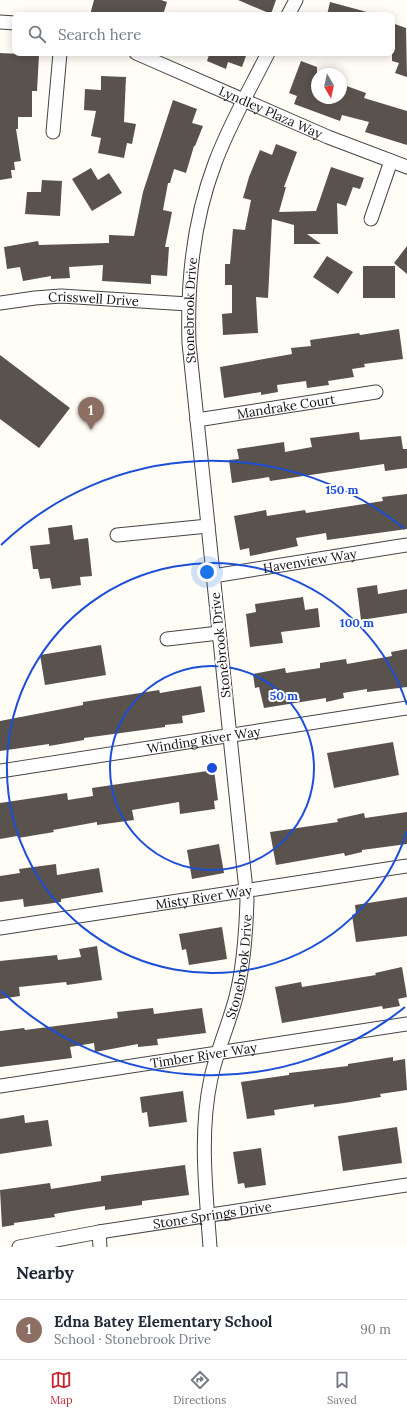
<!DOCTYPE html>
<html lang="en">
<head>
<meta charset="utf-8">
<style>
  :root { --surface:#fff; --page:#f6f6f7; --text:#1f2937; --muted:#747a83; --line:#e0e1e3; --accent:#c4262e }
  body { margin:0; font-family:Lora,serif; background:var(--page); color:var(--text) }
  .compass { position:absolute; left:311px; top:68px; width:36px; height:36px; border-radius:50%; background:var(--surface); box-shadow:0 2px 10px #0003; rotate:171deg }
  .you { position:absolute; left:207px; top:572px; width:14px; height:14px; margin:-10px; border:3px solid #fff; border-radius:50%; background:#1a73e8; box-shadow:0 0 0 6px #1a73e833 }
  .badge { display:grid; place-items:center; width:26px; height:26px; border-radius:50%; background:var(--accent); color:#fff; font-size:13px; font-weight:700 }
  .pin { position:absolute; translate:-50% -33px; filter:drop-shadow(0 1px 2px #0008) }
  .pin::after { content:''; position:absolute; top:21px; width:14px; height:12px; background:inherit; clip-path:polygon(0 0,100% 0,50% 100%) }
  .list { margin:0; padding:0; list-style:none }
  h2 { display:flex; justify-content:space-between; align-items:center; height:52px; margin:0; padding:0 16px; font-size:17px }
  h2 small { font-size:13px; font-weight:400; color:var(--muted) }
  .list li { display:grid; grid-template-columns:26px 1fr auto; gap:12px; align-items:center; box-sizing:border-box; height:60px; padding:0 16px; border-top:1px solid var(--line) }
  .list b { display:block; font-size:15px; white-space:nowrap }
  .list p { margin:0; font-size:13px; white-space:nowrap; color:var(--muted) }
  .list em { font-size:13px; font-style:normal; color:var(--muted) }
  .icon { flex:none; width:22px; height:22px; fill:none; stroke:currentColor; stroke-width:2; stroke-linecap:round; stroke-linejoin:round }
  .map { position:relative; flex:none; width:407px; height:1247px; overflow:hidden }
  .search { position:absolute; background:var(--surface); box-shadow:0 2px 10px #0003; left:12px; right:12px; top:12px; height:44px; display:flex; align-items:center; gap:10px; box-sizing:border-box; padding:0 14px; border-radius:8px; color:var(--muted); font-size:15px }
  .sheet { height:112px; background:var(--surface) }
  nav { display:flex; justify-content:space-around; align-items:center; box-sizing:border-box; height:56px; border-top:1px solid var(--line); background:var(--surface); font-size:11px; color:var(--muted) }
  nav a { display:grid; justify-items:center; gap:2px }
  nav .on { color:var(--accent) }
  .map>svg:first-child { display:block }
</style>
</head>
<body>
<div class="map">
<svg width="407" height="1247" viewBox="0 0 407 1247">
  <rect width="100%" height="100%" fill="#fffdf5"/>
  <path fill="#5a524d" d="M94 0H161L167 2 163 15H90Z
    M238 0H276L271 14Z
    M330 2 367 12 366 15H327Z
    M392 23 406 28 407 77 395 73 399 63 392 61Z
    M0 53 39 55 37 91H32V117H18V129H16L21 161 14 162 15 170H11L12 178 0 180Z
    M207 53H247L242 67 228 62 226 69 207 61 209 55Z
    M301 61 317 67V98H341V84L366 93 364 98 407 111V145L365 132 369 122 342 115 340 121 294 104 297 96 289 93Z
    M101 76 126 77 124 122 136 124 132 144 127 143 124 158 98 153 101 138 91 136 96 111 84 110 85 89 101 90Z
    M173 100 197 109 192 123 203 126 195 146H194L186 173 174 169 170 183H168L163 210 172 212 165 247H169L167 276 151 275V284L102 281 103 265 69 267 70 278 51 279V276L23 281 20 267 7 269 4 247 38 241 39 245 109 243V235L134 236 143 192Z
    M276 144 297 152 284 187H286L279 212 316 211 331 167 364 178 360 189 353 187 346 206 337 203 338 234H307L321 244H294V225L272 219 268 298 256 297 258 333 223 335 222 314 232 313V285H225V264H230L233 229 245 230 251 200 243 198 249 177 260 150 272 155Z
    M91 168 98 180 109 173 122 193 92 211 72 179Z
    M42 180 62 181 60 216 25 214 27 192H41Z
    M407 246V274L394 263Z
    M327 256 353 272 338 294 313 277Z
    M363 266H395V298H363Z
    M399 329 403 359 364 364 365 367 352 369 354 377 328 381 329 385 307 388 306 381 277 385 278 392 261 395V392L224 398 220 367 292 354 291 348 311 346 310 340 359 333 360 335Z
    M0 355 70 408 39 448 0 419Z
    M359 432 360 440 401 436 403 449H407V468L385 471 384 464 270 481 269 477 232 483 229 460 239 459 237 449 284 442 285 452 312 447 310 438Z
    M407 494V529L327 540 326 533 296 538 298 546 250 556 249 548 240 550 234 516 266 510 267 516 305 510 306 513 383 501 382 497Z
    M72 525 74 540 88 538 92 576 80 577 81 585 52 589 50 578 40 579 38 569H33L30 546 50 544 48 528Z
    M377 585 378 594 407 589V613L361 620 357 588Z
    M303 597 305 610 318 608 320 627 281 632 283 643 250 647 246 614 256 612 255 604Z
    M101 645 106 675 45 685 40 655Z
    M407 649V687L367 692V689L343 693 344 698 326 702V698L264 708 259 687 255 688 253 674 285 668 286 673 320 668V663L346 659 347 664 392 656 391 652Z
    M201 686 205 712 182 716 183 723 165 725V727L84 738V740L49 746V744L0 751V721L83 705V702L159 690 160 693Z
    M393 742 399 775 334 788 327 753Z
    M214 770 218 800 214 801 215 809 180 814 179 802 132 810 134 820 97 825V822L53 830 54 832 18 838 17 836 0 839V803L67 793 68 800 93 796 92 788Z
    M407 812V844L362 850V852L345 856 344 853 276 865 270 832 338 822 337 819 364 813 365 818Z
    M219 844 224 873 192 879 187 850Z
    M56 864 57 875 99 868 103 892 61 899V902L24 907 23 899 0 902V876L20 873 19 869Z
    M407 897V936L356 942 352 915 356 914 355 905Z
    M222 927 227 959 189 965 186 949 182 950 179 934Z
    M97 946 102 980 67 985 66 982 19 987 20 996 0 999V961L57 955 58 960 81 957 79 949Z
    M402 967 407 997 398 999 400 1006 383 1009 382 1006 282 1023 275 987 301 982 302 987 376 975 375 973Z
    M153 1008 154 1014 202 1008 206 1033 157 1039 158 1045 138 1047V1044L95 1052 94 1043 70 1047 72 1058 0 1067V1031L24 1028 25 1030 118 1018 117 1012Z
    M393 1057V1061L405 1059 407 1090 380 1094 381 1097 344 1103 314 1107V1104L274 1110 275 1115 247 1119 241 1082 289 1075V1073L348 1066V1064Z
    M183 1091 187 1122 149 1127 147 1112 142 1113 140 1097Z
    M24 1115 25 1123 48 1120 52 1146 0 1154V1119Z
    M397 1127 402 1163 343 1171 338 1136Z
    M261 1148 266 1185 245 1188 244 1183 238 1184 233 1152Z
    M185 1165 189 1195 142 1201V1205L105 1210V1206L84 1209 54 1214 55 1217 14 1223V1225L2 1227 0 1190 50 1183 51 1189 101 1181V1176Z"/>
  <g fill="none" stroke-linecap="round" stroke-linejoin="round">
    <g stroke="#444" stroke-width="15">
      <g id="minor">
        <path d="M288 15 296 0"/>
        <path d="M0 22 15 23"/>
        <path id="s1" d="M136 53 328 137 407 167"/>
        <path d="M53 132 60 53"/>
        <path d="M371 219 391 161"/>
        <path id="s2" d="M0 303 35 298 61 296 188 304"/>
        <path id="s3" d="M197 420 376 392"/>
        <path d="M117 535 208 526"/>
        <path id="s4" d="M213 576 407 545"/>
        <path d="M167 639 219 633"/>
        <path id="s5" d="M0 771 407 708"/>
        <path id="s6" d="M0 928 407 866"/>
        <path id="s7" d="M0 1086 407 1024"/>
        <path d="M99 1232 100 1247"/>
        <path id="s8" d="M19 1247 99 1232 407 1185"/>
        <path id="s9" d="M210 1247C206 1191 199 1133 211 1078 217 1050 229 1024 236 997 244 965 246 933 247 900L189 343C187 282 193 221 215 163 229 125 250 89 268 53"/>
      </g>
    </g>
    <use href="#minor" stroke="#fff" stroke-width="13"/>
  </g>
  <g fill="none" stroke="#1d4ed8" stroke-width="2">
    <circle cx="212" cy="768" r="102"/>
    <path d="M407 831A205 205 0 1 1 407 705"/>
    <path d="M405 1007A307 307 0 0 1 1 991M1 545A307 307 0 0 1 405 529"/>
  </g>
  <g text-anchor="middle" stroke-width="4" stroke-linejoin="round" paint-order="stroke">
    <g font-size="13" fill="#111" stroke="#fff">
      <text dy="5" stroke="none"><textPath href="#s1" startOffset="147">Lyndley Plaza Way</textPath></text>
      <text dy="5" stroke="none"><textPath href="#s2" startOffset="94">Crisswell Drive</textPath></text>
      <text dy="5" stroke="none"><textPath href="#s9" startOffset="945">Stonebrook Drive</textPath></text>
      <text dy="5" stroke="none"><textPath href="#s3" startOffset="90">Mandrake Court</textPath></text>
      <text dy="5" stroke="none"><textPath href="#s4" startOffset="98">Havenview Way</textPath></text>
      <text transform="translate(220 645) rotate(-96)" y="5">Stonebrook Drive</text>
      <text dy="5" stroke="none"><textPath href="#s5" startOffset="206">Winding River Way</textPath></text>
      <text dy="5" stroke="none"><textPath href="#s6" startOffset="206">Misty River Way</textPath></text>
      <text dy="5" stroke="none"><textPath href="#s9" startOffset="285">Stonebrook Drive</textPath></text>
      <text dy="5" stroke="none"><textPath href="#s7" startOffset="206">Timber River Way</textPath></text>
      <text dy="5" stroke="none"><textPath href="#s8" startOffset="196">Stone Springs Drive</textPath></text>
    </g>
  </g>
  <circle cx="212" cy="768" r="6" fill="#1d4ed8" stroke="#fff" stroke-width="2"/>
  <g font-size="12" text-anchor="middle" font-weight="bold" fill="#1d4ed8" stroke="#fff" stroke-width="4" stroke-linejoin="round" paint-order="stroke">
    <text x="342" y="494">150 m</text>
    <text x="357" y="627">100 m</text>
    <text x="284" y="700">50 m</text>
  </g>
</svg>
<svg class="compass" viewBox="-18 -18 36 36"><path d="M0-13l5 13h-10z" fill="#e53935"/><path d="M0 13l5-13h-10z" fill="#747a83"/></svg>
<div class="you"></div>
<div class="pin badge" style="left:91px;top:430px;background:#8d6e63">1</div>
<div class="search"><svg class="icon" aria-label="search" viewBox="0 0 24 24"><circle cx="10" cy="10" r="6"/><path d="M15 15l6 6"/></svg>Search here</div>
</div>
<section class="sheet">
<h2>Nearby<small></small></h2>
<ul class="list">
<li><span class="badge" style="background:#8d6e63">1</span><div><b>Edna Batey Elementary School</b><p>School · Stonebrook Drive</p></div><em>90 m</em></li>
</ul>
</section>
<nav>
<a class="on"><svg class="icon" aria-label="map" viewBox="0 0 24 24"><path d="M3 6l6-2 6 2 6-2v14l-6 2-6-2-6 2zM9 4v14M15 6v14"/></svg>Map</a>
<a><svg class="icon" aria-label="directions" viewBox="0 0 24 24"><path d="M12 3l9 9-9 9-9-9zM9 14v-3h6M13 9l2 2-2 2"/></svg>Directions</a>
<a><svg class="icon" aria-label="saved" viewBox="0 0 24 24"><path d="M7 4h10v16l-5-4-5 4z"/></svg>Saved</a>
</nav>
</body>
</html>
